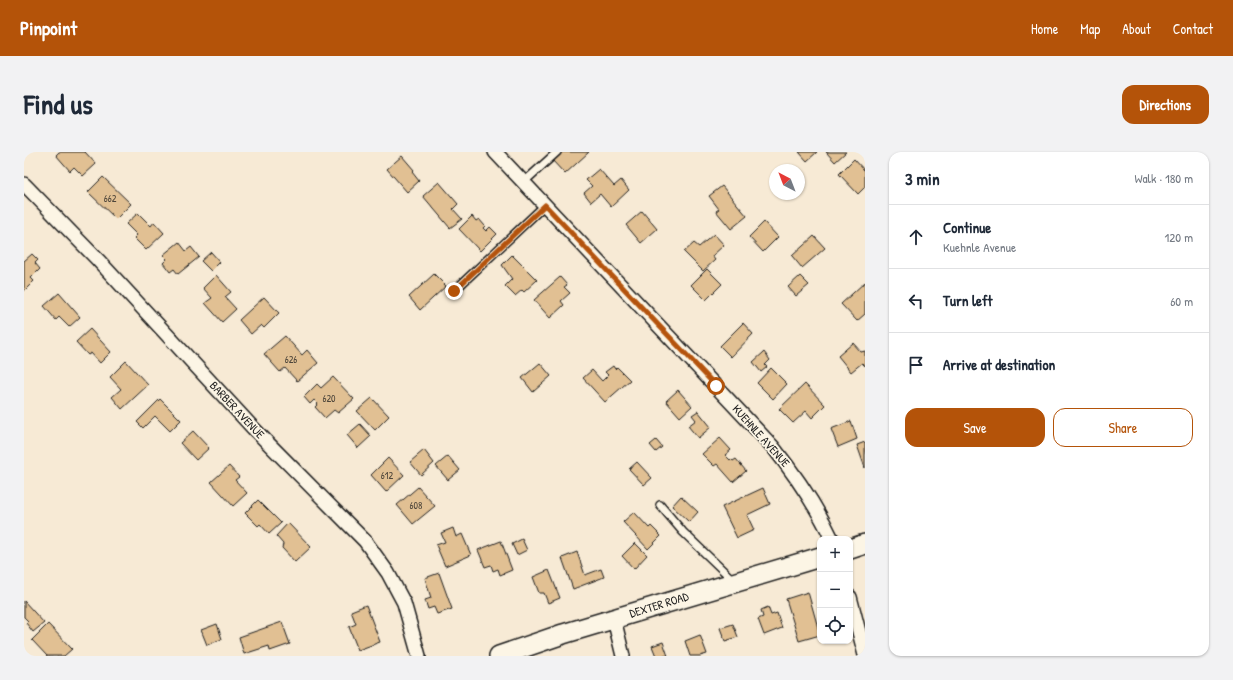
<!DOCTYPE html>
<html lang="en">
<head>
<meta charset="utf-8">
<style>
  :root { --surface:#fff; --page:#f2f2f3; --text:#1f2937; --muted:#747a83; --line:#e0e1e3; --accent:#b45309 }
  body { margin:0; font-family:"Patrick Hand",sans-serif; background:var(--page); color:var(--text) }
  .controls { position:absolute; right:12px; bottom:12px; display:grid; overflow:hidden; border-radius:8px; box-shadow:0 1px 3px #0004 }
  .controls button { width:36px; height:36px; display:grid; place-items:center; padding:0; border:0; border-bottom:1px solid var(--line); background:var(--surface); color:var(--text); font:20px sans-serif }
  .compass { position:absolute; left:745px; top:12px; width:36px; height:36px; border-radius:50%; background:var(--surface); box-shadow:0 1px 3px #0004; rotate:318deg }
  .stop { position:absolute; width:12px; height:12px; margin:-9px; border:3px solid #b45309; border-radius:50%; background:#fff }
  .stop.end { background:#b45309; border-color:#fff; box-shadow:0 1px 4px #0008 }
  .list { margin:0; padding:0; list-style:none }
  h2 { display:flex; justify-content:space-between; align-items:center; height:52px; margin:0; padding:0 16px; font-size:17px }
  h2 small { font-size:13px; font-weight:400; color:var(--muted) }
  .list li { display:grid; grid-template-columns:26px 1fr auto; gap:12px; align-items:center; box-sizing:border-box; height:64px; padding:0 16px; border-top:1px solid var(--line) }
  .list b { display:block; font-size:15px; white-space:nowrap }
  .list p { margin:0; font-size:13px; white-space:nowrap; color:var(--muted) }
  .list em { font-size:13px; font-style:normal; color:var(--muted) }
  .actions { display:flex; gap:8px; padding:12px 16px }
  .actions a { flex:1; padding:9px 0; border:1px solid var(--accent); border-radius:12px; text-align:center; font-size:14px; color:var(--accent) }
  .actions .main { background:var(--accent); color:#fff }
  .icon { flex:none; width:22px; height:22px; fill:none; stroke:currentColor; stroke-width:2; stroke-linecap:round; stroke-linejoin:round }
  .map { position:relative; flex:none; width:841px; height:504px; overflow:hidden; border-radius:12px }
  header { display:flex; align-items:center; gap:24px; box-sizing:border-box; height:56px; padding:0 20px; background:var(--accent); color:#fff }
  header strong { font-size:19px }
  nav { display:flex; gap:22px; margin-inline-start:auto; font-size:14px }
  .intro { display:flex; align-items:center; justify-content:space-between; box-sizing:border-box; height:96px; padding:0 24px }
  h1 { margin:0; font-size:28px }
  .button { padding:10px 18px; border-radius:12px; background:var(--accent); color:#fff; font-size:14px; font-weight:700 }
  main { display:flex; gap:24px; padding:0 24px }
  aside { flex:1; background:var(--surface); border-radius:12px; box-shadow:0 1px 3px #0004 }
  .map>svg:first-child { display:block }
</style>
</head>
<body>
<header>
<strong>Pinpoint</strong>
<nav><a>Home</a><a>Map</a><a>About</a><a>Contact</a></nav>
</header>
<div class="intro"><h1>Find us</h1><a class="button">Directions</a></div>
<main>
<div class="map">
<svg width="841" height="504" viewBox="0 0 841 504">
  <rect width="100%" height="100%" fill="#f7ead5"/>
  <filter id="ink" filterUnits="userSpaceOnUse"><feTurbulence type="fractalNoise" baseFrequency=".025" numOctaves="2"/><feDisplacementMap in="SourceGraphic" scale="8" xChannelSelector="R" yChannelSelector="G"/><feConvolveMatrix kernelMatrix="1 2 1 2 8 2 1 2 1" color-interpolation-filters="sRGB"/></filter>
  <g filter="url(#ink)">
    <path fill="#e1c093" stroke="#1c1c1c" d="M35 0H61L72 12 59 24 50 15 46 19 32 3Z
      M534 0H565L541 22 527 7Z
      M775 0H793L783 9Z
      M802 0H822L811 10Z
      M378 4 390 18 388 20 395 29 383 40 363 17Z
      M830 7 841 19V35L834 42 815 22Z
      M575 17 590 34 597 28 605 38 587 55 576 42 567 50 560 41 568 34 562 28Z
      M79 25 107 52 92 67 64 40Z
      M415 30 434 52 429 57 438 67 426 76 399 44Z
      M698 34 723 64 707 77 692 59 695 57 685 44Z
      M618 59 633 77 617 91 602 73Z
      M114 61 127 74 130 70 140 81 122 98 110 86 113 83 102 72Z
      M448 64 452 69 455 67 461 74 459 76 462 79 466 75 473 82 456 99 435 77Z
      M740 70 754 85 739 100 725 85Z
      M690 82 700 93 688 104 691 108 679 119 660 100 670 91 675 95Z
      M790 84 801 96 778 116 768 104Z
      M155 90 162 99 167 95 175 105 154 122 150 117 146 120 139 111 143 107 139 103Z
      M187 100 196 110 187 119 177 109Z
      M8 102 14 108 11 111 16 117 7 126 10 129 0 139V109Z
      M488 103 513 128 500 140 498 138 491 144 481 134 488 127 478 113Z
      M683 117 698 132 682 148 667 133Z
      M410 122 422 134 396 158 385 145Z
      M192 123 207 140 201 145 212 157 198 170 181 151 188 146 179 136Z
      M776 124 785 133 772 144 764 135Z
      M536 125 543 133 540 135 546 141 537 149 540 153 526 166 510 148Z
      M841 130V162L833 169 817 152Z
      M35 141 56 165 45 175 35 165 32 168 20 154Z
      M240 145 255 161 240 176 237 173 227 182 215 168Z
      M719 171 729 182 707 205 696 194Z
      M66 177 87 200 76 211 67 201 64 203 52 190Z
      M261 184 278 203 283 198 294 211 273 229 261 216 256 220 240 202Z
      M829 191 837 200 841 199V214L838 211 827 220 814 204Z
      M740 200 746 208 741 213 743 215 737 220 729 210Z
      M102 209 124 233 98 257 88 245 97 237 86 225Z
      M516 211 527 224 509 240 498 226Z
      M589 214 591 217 593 215 606 228 581 250 559 226 568 218 578 229 584 223 581 220Z
      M747 216 763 232 749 247 733 231Z
      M309 225 330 247 314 261 310 258 301 266 291 255 294 252 290 248 286 252 280 245 293 232 297 236Z
      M781 232 801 253 788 266 782 259 769 271 755 257Z
      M654 238 668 254 656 265 642 249Z
      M348 246 365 264 351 278 333 259Z
      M136 247 157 268 146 279 131 264 119 276 113 270Z
      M674 259 687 275 674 286 664 274 672 268 668 263Z
      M827 269 833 287 814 295 807 277Z
      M336 272 347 284 334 296 323 283Z
      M169 279 185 296 172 308 156 291Z
      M696 286 707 298 701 303 706 308 707 307 709 309 712 307 722 319 709 330 693 312 690 314 678 302Z
      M632 288 638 295 632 300 626 293Z
      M841 290V316L833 293Z
      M400 298 410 311 397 323 386 310Z
      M424 304 436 318 424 328 412 314Z
      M364 306 380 323 362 340 347 323Z
      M613 310 628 326 620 333 605 317Z
      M205 314 215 325 211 328 223 341 209 354 187 330Z
      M394 335 411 354 389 372 373 353Z
      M739 336 746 352 723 363 730 378 713 386 698 355Z
      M657 344 674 360 665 370 648 354Z
      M234 348 257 371 245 382 236 372 234 374 221 361Z
      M610 360 625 376 627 374 637 384 624 397 599 370Z
      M264 371 287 395 271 410 258 396 259 392 252 384Z
      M429 376 432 385 438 382 447 403 421 414 412 393 421 390 417 381Z
      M498 387 503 398 493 403 488 392Z
      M477 389 488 418 476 423 474 417 469 419 467 413 461 415 454 398Z
      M611 391 623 403 610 417 598 404Z
      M553 400 561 423 577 417 580 425 549 437 538 406Z
      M525 418 536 446 524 451 520 441H515L509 425Z
      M415 421 428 457 413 462 410 455 404 457 401 448 407 446 401 426Z
      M784 440 796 483 775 489 762 447Z
      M0 449 20 471 9 480 2 471 4 469 0 465Z
      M342 453 356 490 334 498 325 475 332 472 327 459Z
      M744 455 747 463 753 461 758 476 740 483 734 467 739 465 737 458Z
      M258 470 266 492 246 499 245 494 220 502 215 485Z
      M24 472 48 497 40 504H23L8 488Z
      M193 472 198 487 183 493 177 478Z
      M709 472 714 485 701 489 696 476Z
      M676 483 683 502 676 504H666L661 489Z
      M639 490 644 504H632L628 494Z"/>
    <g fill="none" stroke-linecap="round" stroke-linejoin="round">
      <g stroke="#1c1c1c" stroke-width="10">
        <path id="service" d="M500 30 533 0
          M430 139 521 53
          M636 353 659 380 710 429"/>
      </g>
      <g stroke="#1c1c1c" stroke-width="16">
        <path id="minor" d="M471 0 749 295C772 324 792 353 808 387
          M0 32 74 108 230 277 341 389 364 421 380 451 395 504
          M826 445 841 503
          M590 467 599 504"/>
      </g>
      <g stroke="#1c1c1c" stroke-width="22">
        <path id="secondary" d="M826 397 841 392
          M475 504 539 482 796 405"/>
      </g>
      <use href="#service" stroke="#fcf5e5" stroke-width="7"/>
      <use href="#minor" stroke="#fcf5e5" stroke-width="13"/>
      <use href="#secondary" stroke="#fcf5e5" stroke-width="19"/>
    </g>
  </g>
  <g fill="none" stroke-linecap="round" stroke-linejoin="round" filter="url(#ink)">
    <path stroke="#b45309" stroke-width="5" d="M430 139 521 53 692 234"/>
  </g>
  <g text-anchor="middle" stroke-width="3.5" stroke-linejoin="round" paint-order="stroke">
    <g font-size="10" fill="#4d453a">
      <text x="86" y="50">662</text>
      <text x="267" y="211">626</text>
      <text x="305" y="250">620</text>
      <text x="363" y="327">612</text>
      <text x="392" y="357">608</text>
    </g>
    <g font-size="12" fill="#1c1c1c" stroke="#fcf5e5">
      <text transform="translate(213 258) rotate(47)" y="4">BARBER AVENUE</text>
      <text transform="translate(737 284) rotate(48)" y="4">KUEHNLE AVENUE</text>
      <text transform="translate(635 453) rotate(-17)" y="4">DEXTER ROAD</text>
    </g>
  </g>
</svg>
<div class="controls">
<button>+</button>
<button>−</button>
<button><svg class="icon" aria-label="locate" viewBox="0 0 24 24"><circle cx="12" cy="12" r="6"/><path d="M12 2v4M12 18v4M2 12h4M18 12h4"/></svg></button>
</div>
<svg class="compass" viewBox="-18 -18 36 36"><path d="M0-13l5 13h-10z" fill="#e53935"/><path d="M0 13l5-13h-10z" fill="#747a83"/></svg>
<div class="stop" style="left:692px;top:234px"></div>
<div class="stop end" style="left:430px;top:139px"></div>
</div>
<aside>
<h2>3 min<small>Walk · 180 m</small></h2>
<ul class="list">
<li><svg class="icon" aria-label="ahead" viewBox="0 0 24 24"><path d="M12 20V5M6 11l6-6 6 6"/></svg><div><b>Continue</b><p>Kuehnle Avenue</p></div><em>120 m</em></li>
<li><svg class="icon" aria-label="left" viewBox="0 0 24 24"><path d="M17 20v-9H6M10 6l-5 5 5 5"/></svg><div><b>Turn left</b></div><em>60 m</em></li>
<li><svg class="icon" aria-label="arrive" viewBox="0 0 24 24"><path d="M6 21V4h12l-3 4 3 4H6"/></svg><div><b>Arrive at destination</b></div></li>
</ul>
<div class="actions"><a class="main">Save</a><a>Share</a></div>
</aside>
</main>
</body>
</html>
